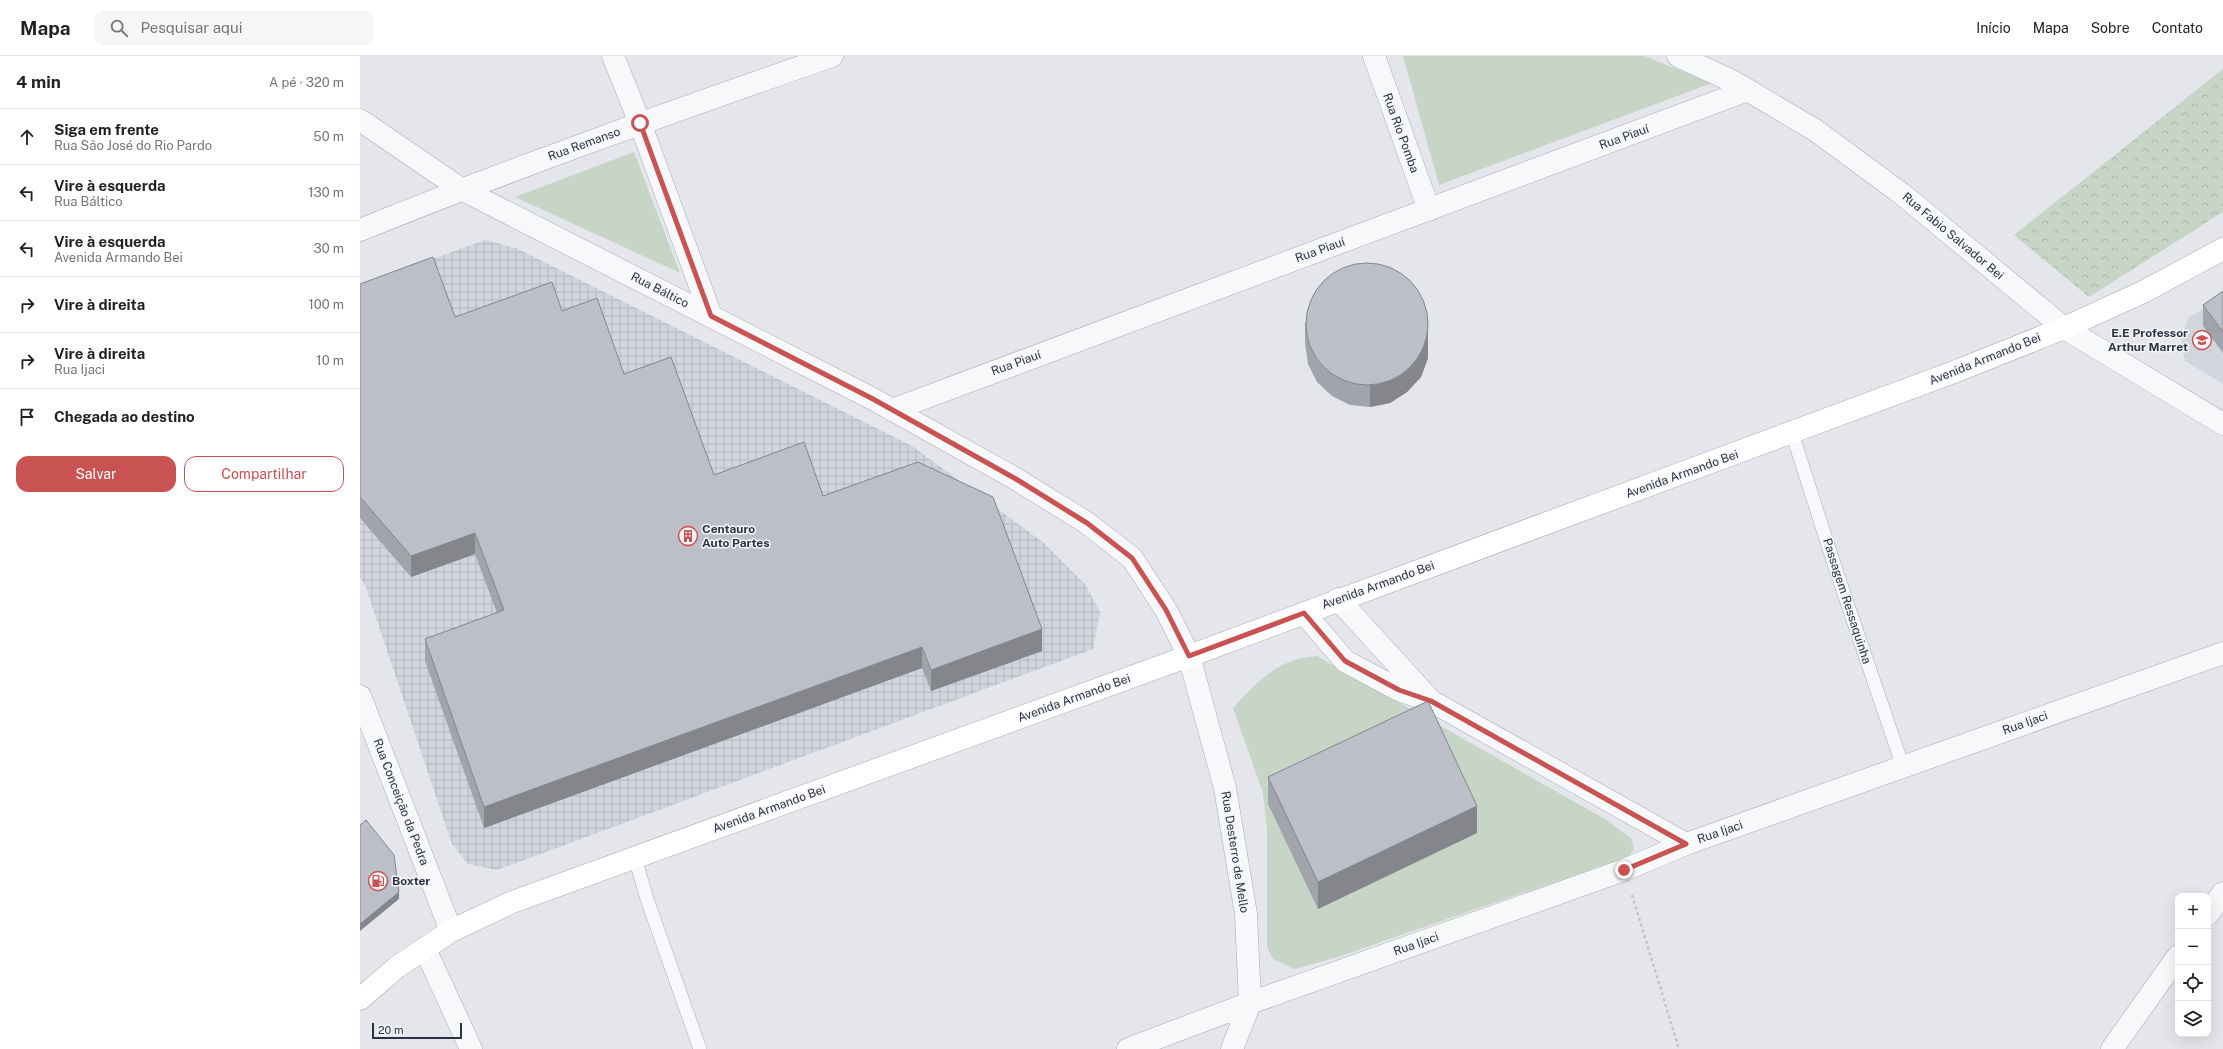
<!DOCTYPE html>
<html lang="pt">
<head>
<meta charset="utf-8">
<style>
  :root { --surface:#fff; --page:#f6f6f6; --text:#202124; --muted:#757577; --line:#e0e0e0; --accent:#c85352 }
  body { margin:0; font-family:"Public Sans",sans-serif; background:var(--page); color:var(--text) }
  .controls { position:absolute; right:12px; bottom:12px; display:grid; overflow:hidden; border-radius:8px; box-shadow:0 4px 16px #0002 }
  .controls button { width:36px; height:36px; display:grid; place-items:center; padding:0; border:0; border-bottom:1px solid var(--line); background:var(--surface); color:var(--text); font:20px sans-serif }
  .scale { position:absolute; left:12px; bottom:10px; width:90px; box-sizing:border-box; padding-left:4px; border:2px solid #2d3143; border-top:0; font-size:11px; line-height:14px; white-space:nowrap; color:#2d3143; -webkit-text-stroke:3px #f4f5f9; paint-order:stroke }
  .stop { position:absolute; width:12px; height:12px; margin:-9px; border:3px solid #c85352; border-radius:50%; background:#fff }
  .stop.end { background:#c85352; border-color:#fff; box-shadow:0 1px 4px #0008 }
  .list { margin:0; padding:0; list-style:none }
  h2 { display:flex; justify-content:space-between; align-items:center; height:52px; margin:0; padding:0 16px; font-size:17px }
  h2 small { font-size:13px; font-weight:400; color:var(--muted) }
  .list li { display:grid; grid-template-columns:26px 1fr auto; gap:12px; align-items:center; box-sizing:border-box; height:56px; padding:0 16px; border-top:1px solid var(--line) }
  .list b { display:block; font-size:15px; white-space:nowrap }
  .list p { margin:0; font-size:13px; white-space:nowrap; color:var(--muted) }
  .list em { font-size:13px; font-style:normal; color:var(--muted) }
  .actions { display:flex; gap:8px; padding:12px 16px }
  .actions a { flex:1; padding:9px 0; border:1px solid var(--accent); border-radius:12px; text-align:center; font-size:14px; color:var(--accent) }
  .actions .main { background:var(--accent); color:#fff }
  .icon { flex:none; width:22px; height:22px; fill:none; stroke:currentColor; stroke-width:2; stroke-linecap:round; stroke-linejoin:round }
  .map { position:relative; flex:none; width:1863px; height:993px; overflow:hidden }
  header { display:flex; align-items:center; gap:24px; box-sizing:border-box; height:56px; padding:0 20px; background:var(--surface); border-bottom:1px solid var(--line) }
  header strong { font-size:19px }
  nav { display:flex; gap:22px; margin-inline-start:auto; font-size:14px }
  .search { width:280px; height:36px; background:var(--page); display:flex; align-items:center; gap:10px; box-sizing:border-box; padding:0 14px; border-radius:12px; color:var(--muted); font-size:15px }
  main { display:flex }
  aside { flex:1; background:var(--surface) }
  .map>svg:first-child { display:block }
</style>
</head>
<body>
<header>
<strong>Mapa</strong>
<div class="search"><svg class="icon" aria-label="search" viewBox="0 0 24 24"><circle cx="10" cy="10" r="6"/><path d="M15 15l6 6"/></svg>Pesquisar aqui</div>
<nav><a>Início</a><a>Mapa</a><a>Sobre</a><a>Contato</a></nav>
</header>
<main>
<aside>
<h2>4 min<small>A pé · 320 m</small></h2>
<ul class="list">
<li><svg class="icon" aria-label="ahead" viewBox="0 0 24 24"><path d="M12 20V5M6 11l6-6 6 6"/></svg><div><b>Siga em frente</b><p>Rua São José do Rio Pardo</p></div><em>50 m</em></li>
<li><svg class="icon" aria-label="left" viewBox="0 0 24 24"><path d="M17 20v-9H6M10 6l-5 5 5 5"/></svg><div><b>Vire à esquerda</b><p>Rua Báltico</p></div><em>130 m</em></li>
<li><svg class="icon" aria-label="left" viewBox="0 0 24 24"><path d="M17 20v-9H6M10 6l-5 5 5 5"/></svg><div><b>Vire à esquerda</b><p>Avenida Armando Bei</p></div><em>30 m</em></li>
<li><svg class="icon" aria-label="right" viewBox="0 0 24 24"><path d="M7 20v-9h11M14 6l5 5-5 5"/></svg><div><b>Vire à direita</b></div><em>100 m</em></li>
<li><svg class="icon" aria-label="right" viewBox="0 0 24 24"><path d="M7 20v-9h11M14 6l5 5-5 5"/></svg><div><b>Vire à direita</b><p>Rua Ijaci</p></div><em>10 m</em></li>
<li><svg class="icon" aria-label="arrive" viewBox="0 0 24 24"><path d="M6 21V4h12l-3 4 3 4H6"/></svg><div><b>Chegada ao destino</b></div></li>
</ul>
<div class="actions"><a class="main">Salvar</a><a>Compartilhar</a></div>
</aside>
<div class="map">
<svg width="1863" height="993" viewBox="0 0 1863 993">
  <defs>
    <pattern id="industrial-grid" width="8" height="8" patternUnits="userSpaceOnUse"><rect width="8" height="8" fill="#d3d5dd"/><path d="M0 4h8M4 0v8" fill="none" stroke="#b5b7bf"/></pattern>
    <pattern id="forest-crowns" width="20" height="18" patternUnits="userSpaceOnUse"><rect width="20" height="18" fill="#c7d5c6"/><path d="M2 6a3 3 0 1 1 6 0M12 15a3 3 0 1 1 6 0" fill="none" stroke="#abb7ab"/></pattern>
  </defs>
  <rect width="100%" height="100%" fill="#e4e6eb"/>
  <path fill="#d3d5dd" d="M1863 242V328L1825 305 1822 289V278L1829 261Z"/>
  <path fill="url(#industrial-grid)" d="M125 184 156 192 552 390 684 487 725 528 740 556 733 593 137 814 108 808 92 788 5 529 0 522V229Z"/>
  <path fill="url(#forest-crowns)" d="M1863 13V156L1729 241 1654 179Z"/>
  <path fill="#c7d5c6" d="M1043 0H1284L1352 27 1079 129Z
    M274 96 320 217 155 141Z
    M957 600 1245 763 1271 782 1274 793 1266 804 1252 806 978 901 934 913 913 903 907 891V774L903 737 873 652C889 635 908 613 932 605 939 602 949 601 957 600Z"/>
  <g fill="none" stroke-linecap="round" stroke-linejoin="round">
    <g stroke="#a9acb5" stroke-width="14">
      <path id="lane" d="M1432 377 1474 508 1543 711
        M275 802 287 843 340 993"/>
    </g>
    <g stroke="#a9acb5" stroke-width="23">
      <path id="street" d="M253 0 280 67 351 260
        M1014 0 1069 154
        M1318 0 1372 25 1455 74 1542 138 1704 272 1863 368
        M0 64 101 133 513 343 656 423 727 467 772 502 806 554 829 600 865 732 886 858 890 947 872 993
        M0 174C156 111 314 55 472 0
        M532 354 1388 34
        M978 543 1070 644
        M944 557 985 605 1039 634 1071 645 1326 788
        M0 640 91 875
        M1848 858 1863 837
        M65 893 111 993
        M768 993 890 947 1264 814 1326 788 1863 597
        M1752 993 1818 900"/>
    </g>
    <g stroke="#a9acb5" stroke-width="23">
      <path id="secondary" d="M0 943 37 911 91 875 150 847 829 600 1594 316 1704 272 1783 236 1863 193"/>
    </g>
    <path stroke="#c2c4ca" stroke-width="2.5" stroke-dasharray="3 3" stroke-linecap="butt" d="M1272 839 1319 993"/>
    <use href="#lane" stroke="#f7f8fa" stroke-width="13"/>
    <use href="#street" stroke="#f7f8fa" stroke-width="22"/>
    <use href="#secondary" stroke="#fff" stroke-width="22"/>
  </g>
  <path fill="#a2a4ac" d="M0 228 95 261 202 255 264 318 354 419 463 440 682 595 571 635 562 612 124 772 65 605V583L137 557 115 498 51 521 0 462Z
    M1863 235V297L1843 270V249Z
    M945 266 1068 282V302L1061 321 1047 336 1030 347 1010 351 990 349 972 340 957 326 948 308 945 287Z
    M908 721 1117 777 958 853 908 748Z"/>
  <path fill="#84868c" d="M1068 261V302L1061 321 1047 336 1030 347 1010 351V330Z
    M115 477V498L51 521V500Z
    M682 573V595L571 635V614Z
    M562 591V612L124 772V751Z
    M1117 750V777L958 853V826Z
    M39 836V843L0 875V868Z"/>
  <path fill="#bcbfc8" stroke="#84868c" d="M73 201 95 261 192 226 202 255 237 242 264 318 311 301 354 419 444 386 463 440 558 406 633 441 682 573 571 614 562 591 124 751 65 583 144 554 115 477 51 500 0 441V228Z
    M946 268a61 61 0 1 1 122 0a61 61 0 1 1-122 0Z
    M1863 235V276L1843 249Z
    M1068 645 1117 750 958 826 908 721Z
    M6 764 34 799 39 836 0 868V769Z"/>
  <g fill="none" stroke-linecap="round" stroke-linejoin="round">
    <path stroke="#c85352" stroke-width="5" d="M280 67 351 260 513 343 656 423 727 467 772 502 806 554 829 600 944 557 985 605 1039 634 1071 645 1326 788 1264 814"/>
  </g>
  <defs>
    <g id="school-ring" transform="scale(1)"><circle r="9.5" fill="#f4f5f9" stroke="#c85352" stroke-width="1.5"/><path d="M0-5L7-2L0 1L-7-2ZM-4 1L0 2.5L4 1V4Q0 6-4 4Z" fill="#c85352"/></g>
    <g id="building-ring" transform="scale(1)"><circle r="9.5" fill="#f4f5f9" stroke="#c85352" stroke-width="1.5"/><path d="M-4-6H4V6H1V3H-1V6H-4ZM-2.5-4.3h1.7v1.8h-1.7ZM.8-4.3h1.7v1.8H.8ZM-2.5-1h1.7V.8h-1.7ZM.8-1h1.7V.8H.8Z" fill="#c85352"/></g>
    <g id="fuel-ring" transform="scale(1)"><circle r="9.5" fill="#f4f5f9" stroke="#c85352" stroke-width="1.5"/><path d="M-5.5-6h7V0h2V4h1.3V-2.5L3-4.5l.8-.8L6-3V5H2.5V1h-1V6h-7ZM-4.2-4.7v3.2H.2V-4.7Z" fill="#c85352"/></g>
  </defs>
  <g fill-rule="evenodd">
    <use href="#school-ring" x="1842" y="284"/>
    <use href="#building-ring" x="328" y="480"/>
    <use href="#fuel-ring" x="18" y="825"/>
  </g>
  <g text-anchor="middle" stroke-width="3" stroke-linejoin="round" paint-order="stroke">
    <g font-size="12" fill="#2d3143" stroke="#f4f5f9">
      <text transform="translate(1041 77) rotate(70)" y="4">Rua Rio Pomba</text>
      <text transform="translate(1264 81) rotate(-20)" y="4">Rua Piauí</text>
      <text transform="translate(224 88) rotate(-20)" y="4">Rua Remanso</text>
      <text transform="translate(1593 180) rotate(40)" y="4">Rua Fabio Salvador Bei</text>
      <text transform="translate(960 194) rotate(-20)" y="4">Rua Piauí</text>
      <text transform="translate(300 234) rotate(27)" y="4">Rua Báltico</text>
      <text transform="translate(1625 303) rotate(-22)" y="4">Avenida Armando Bei</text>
      <text transform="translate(656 307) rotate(-20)" y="4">Rua Piauí</text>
      <text transform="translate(1322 418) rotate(-20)" y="4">Avenida Armando Bei</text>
      <text transform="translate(1018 529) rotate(-20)" y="4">Avenida Armando Bei</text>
      <text transform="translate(1487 545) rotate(72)" y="4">Passagem Ressaquinha</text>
      <text transform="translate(714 642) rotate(-20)" y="4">Avenida Armando Bei</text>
      <text transform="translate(1665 667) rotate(-20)" y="4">Rua Ijaci</text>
      <text transform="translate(41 746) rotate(69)" y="4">Rua Conceição da Pedra</text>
      <text transform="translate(409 753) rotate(-20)" y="4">Avenida Armando Bei</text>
      <text transform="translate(1360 776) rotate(-19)" y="4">Rua Ijaci</text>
      <text transform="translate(875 796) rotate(81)" y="4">Rua Desterro de Mello</text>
      <text transform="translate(1056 888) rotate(-20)" y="4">Rua Ijaci</text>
    </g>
    <g font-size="12" font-weight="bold" fill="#2d3143" stroke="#f4f5f9" text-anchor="start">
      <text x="1828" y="281" text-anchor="end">E.E Professor<tspan x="1828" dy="14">Arthur Marret</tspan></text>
      <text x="342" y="477">Centauro<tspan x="342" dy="14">Auto Partes</tspan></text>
      <text x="32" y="829">Boxter</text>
    </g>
  </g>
</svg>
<div class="controls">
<button>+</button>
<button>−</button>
<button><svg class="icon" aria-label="locate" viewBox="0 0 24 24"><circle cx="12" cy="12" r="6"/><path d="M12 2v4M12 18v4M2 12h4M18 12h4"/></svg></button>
<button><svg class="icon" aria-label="layers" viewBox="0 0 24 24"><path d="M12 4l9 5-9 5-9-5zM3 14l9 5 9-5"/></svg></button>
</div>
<div class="scale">20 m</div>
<div class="stop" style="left:280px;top:67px"></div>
<div class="stop end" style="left:1264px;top:814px"></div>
</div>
</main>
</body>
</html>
